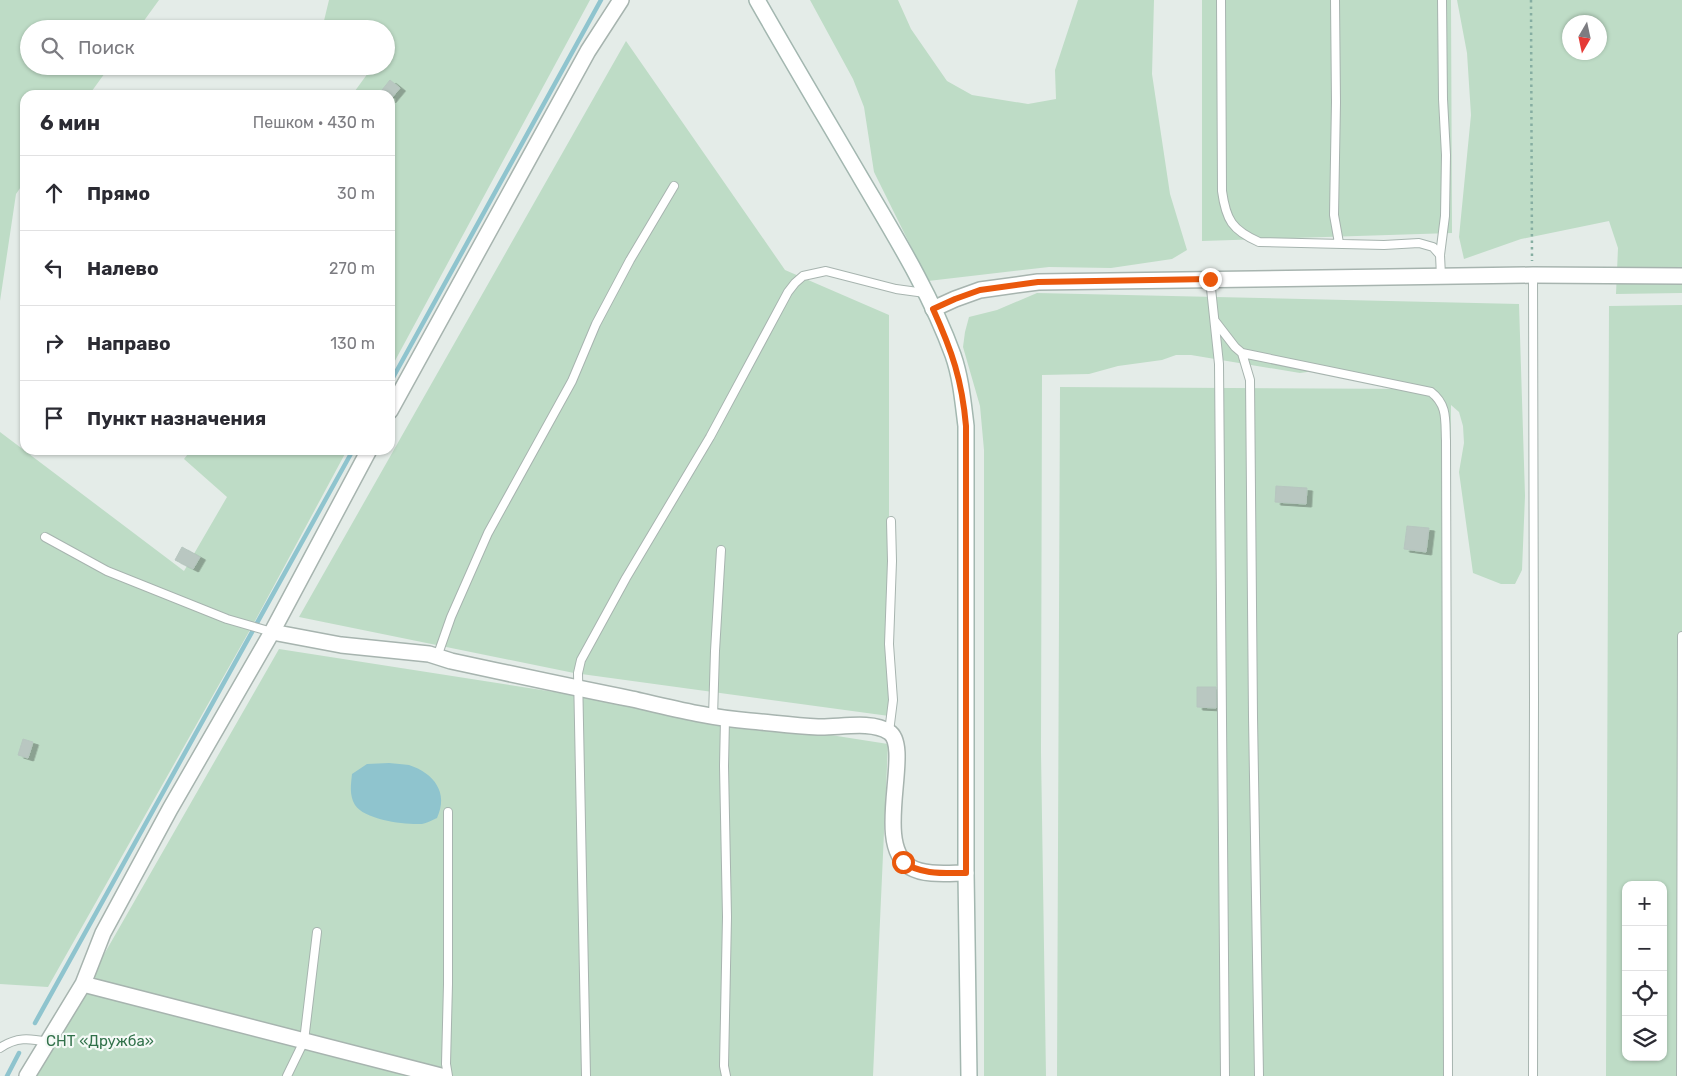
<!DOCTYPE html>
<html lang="ru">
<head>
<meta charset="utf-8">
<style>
  :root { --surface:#fff; --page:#f2f2f3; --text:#2b2b33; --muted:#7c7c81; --line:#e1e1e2 }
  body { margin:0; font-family:Rubik,sans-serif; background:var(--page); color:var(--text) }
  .controls { position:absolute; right:15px; bottom:15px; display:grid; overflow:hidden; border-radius:10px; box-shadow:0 1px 4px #0004 }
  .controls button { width:45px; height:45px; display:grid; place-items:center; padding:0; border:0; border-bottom:1px solid var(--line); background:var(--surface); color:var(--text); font:25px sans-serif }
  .compass { position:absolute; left:1562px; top:15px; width:45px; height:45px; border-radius:50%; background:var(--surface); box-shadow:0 1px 4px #0004; rotate:189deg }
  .stop { position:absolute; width:15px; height:15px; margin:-11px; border:4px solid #ea580c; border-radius:50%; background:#fff }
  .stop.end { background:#ea580c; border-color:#fff; box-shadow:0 1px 5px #0008 }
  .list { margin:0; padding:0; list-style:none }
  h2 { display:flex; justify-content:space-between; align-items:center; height:65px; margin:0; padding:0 20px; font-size:21px }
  h2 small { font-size:16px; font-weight:400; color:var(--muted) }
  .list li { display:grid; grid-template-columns:32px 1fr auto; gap:15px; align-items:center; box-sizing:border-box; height:75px; padding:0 20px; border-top:1px solid var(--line) }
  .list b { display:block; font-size:19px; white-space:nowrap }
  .list em { font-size:16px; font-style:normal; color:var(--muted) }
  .icon { flex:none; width:28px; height:28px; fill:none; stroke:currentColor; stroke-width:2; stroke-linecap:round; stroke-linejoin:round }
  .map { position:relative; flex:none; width:1682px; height:1076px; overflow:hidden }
  .search { position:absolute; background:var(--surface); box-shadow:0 1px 4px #0004; left:20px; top:20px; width:375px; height:55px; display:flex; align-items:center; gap:12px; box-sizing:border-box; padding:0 18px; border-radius:28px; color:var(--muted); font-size:19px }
  .panel { position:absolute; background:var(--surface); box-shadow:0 1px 4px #0004; left:20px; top:90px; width:375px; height:365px; border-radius:15px }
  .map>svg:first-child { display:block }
</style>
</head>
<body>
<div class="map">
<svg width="1682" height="1076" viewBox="0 0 1682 1076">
  <defs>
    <filter id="shadow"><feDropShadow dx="5.5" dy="3" stdDeviation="0" flood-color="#0004"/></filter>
  </defs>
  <rect width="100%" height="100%" fill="#e4ece8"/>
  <path fill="#bedcc6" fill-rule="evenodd" d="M0 0H159L138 29H29V66H110L89 95H25V181L16 194 0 301Z
    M329 0H590L390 370V95H352L368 73 358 66H386V29H322Z
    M810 0H898L911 29 947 81 972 95 1028 104 1056 99 1055 70 1078 0H1154L1152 74 1170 194 1187 250 1172 259 1111 268 1049 267 928 281 874 172 864 107 853 79Z
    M1202 0H1451L1452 233 1202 241Z
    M1457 0H1682V293L1616 294 1618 248 1609 221 1521 239 1464 259 1459 237 1471 115 1467 53ZM1570 22H1600V52H1570Z
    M626 41 785 270 889 315V716L574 673 299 617Z
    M1037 293 1519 304 1525 496 1522 570 1515 584H1501L1473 573 1459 472 1464 443 1463 426 1459 412 1451 405 1448 1076H1057L1060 387 1418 389 1329 369 1300 373 1191 355H1176L1162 360 1118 366 1089 374 1042 375 1041 752 1046 1076H984V450L980 406 963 347 965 332 969 317 997 310Z
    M1682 305V1076H1606L1609 306ZM1626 885H1663V1057H1626Z
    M0 432 184 571 227 497 184 459 191 450H347L255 621 48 987 0 984Z
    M279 649 888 744 873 1076H36L79 998Z"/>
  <path fill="#8fc4ce" d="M389 763C396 764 403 764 409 765 434 773 449 793 437 818 432 820 427 823 422 824 405 825 365 820 355 805 349 795 351 784 352 774L367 764Z"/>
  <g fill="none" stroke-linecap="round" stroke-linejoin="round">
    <path stroke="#8fc4ce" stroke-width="4.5" d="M390 383 601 0
      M35 1023 353 450
      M7 1076 19 1053"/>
  </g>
  <path fill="#b9c7c1" stroke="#b6c6bf" filter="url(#shadow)" d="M390 80 400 88 390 100V95H378Z
    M1276 486 1307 488 1306 504 1275 502Z
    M1407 526 1429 528 1426 552 1404 549Z
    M182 547 200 557 193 569 175 560Z
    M1197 687H1216V708L1197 707Z
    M23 739 33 742 28 758 18 755Z"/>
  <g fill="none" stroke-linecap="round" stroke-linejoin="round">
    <g stroke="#a7b4af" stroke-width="10">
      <path id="lane" d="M1221 0 1222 191C1226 220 1232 230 1259 242L1384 245 1419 243 1433 247 1440 255
        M1335 0 1336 102 1334 215 1339 243
        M1441 276 1440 255 1445 216 1446 155 1443 99 1442 0
        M1210 279 1219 364 1225 1076
        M1215 321 1235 347 1242 353 1431 392C1448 405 1445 421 1446 441L1448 1076
        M1242 353 1250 380 1253 717 1259 1076
        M45 537 107 571 227 619 272 632
        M437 657 451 617 488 533 572 381 596 324 630 260 674 186
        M713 717 715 651 721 550
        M725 719 724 766 727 917 724 1066 726 1076
        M889 732 893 700 889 644 892 561 891 521
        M0 1048C16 1037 29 1038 47 1042
        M287 1076 304 1041 317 932
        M448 1076 446 1064 448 984V812
        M586 1076 578 673 581 660 626 578 710 437 788 292 795 283 803 276 826 271 896 289 925 293
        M1533 1076 1534 698 1533 275
        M1681 1076 1682 636"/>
    </g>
    <g stroke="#a7b4af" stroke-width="18">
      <path id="street" d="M933 309 955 299 980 290 1038 282 1533 275 1682 276
        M390 411 588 51 621 0
        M272 632 341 645 429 654 451 661C511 674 571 687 632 699 671 708 710 718 750 721 773 723 795 726 818 727 838 728 871 720 889 732 913 747 872 844 910 867 925 876 949 873 966 873
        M83 984 441 1076
        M27 1076 83 984 103 933 170 809 272 632 369 450"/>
    </g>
    <g stroke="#a3b7b0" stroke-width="18">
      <path id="secondary" d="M757 0C791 60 827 120 862 180 895 236 931 294 953 355 961 378 963 402 966 426V873L969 1076"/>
    </g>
    <path stroke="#86aea2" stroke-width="2.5" stroke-dasharray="2.5 4" stroke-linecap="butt" d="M1531 0 1532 261"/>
    <use href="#lane" stroke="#fff" stroke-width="8"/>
    <use href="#street" stroke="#fff" stroke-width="15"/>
    <use href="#secondary" stroke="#fff" stroke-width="15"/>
  </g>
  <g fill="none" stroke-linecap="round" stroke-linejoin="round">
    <path stroke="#ea580c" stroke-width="6" d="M903 862C921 875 945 873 966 873V426C962 380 952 351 933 309L955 299 980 290 1038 282 1210 279"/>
  </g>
  <g text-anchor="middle" stroke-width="4.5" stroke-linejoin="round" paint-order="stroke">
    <g font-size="15" fill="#31714a" stroke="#f4f9f6">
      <text x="100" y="1046">СНТ «Дружба»</text>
    </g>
  </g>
</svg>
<div class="controls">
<button>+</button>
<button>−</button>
<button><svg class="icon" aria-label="locate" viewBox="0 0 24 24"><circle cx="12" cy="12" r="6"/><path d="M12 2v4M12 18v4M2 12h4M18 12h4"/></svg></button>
<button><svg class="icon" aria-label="layers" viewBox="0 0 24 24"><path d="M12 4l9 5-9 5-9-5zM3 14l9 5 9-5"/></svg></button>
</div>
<svg class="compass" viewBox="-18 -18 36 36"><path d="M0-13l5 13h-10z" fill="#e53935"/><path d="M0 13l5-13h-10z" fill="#7c7c81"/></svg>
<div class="stop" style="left:903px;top:862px"></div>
<div class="stop end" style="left:1210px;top:279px"></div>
<div class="search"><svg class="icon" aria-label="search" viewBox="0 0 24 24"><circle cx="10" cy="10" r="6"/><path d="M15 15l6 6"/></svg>Поиск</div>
<section class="panel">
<h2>6 мин<small>Пешком · 430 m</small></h2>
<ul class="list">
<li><svg class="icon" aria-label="ahead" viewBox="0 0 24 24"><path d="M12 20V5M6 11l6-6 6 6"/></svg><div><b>Прямо</b></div><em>30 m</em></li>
<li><svg class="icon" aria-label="left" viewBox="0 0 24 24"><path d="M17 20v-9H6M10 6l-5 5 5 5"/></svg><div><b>Налево</b></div><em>270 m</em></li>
<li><svg class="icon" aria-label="right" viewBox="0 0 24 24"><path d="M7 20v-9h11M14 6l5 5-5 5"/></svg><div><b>Направо</b></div><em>130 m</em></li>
<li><svg class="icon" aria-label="arrive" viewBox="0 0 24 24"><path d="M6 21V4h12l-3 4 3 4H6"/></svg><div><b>Пункт назначения</b></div></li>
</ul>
</section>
</div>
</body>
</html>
